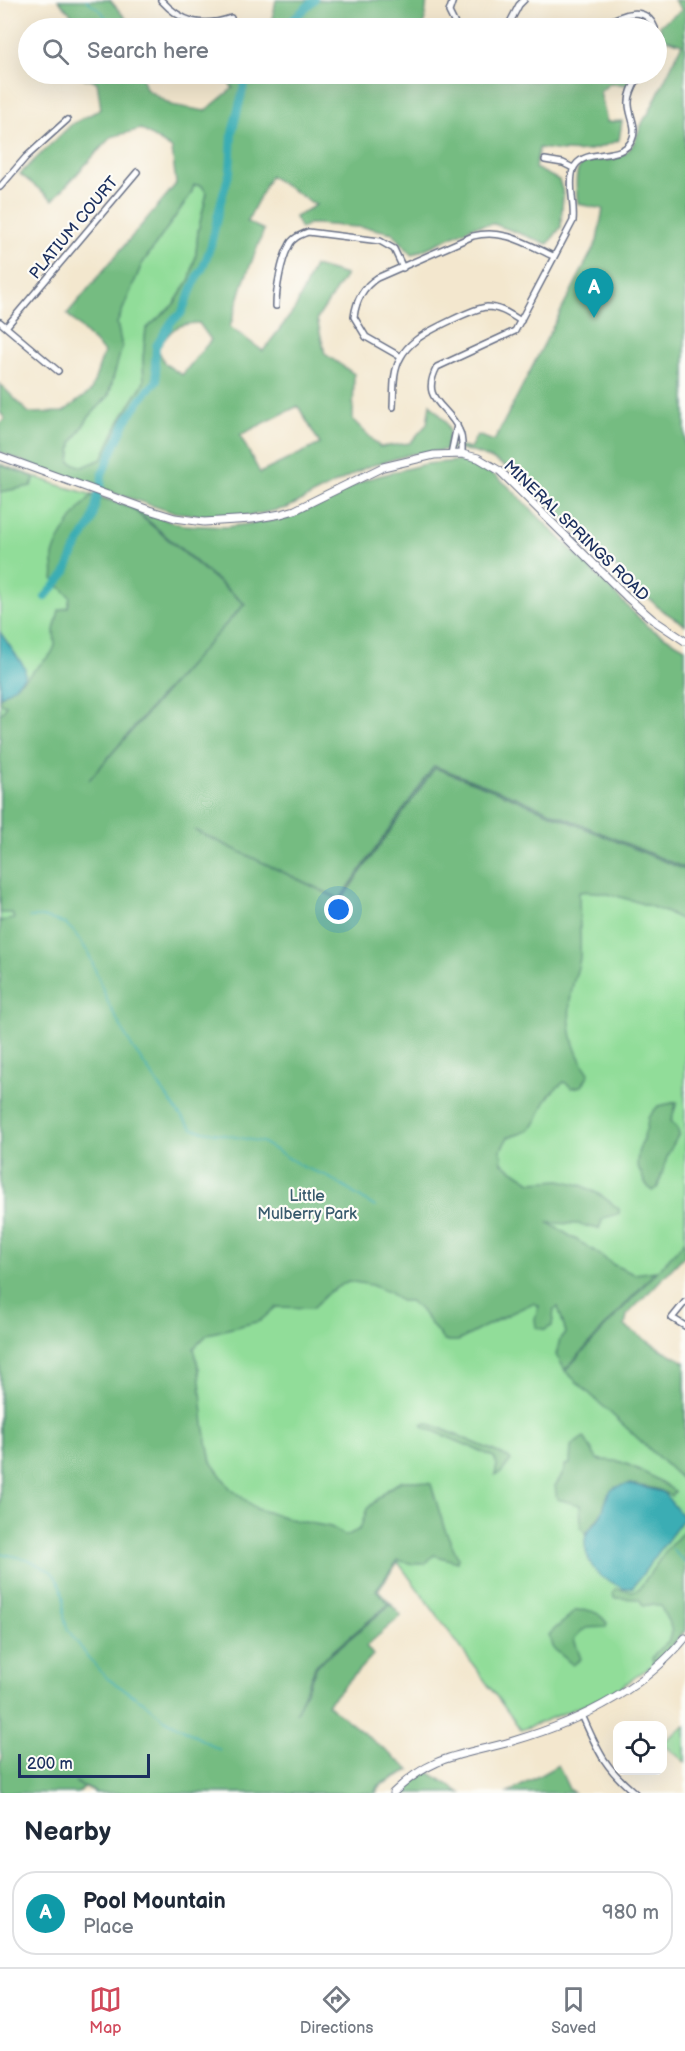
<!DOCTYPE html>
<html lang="en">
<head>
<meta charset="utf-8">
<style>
  :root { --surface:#fff; --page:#f6f6f7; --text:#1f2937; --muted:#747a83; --line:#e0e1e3; --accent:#d1495b }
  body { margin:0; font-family:"Balsamiq Sans",sans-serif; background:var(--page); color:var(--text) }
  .controls { position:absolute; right:18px; bottom:18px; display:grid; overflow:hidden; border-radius:12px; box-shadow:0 6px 24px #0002 }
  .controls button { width:54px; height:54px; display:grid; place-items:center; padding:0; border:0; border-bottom:2px solid var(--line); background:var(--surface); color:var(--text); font:30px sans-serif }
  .scale { position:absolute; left:18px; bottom:15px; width:132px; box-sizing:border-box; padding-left:6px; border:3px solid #1b2f5e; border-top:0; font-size:16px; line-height:21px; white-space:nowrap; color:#1b2f5e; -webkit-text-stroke:4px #fdfcf7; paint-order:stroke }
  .you { position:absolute; left:339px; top:910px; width:21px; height:21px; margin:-15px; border:4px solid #fff; border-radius:50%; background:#1a73e8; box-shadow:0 0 0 9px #1a73e833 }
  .badge { display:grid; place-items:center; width:39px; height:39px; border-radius:50%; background:var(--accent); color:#fff; font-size:20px; font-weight:700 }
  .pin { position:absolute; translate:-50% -50px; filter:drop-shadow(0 2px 3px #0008) }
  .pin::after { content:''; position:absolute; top:32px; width:21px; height:18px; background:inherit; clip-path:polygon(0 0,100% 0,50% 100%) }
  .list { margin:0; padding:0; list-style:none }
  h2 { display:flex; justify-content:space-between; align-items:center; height:78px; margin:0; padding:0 24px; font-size:26px }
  h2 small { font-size:20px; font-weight:400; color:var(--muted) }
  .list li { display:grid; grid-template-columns:39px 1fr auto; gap:18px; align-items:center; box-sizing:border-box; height:84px; margin:0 12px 12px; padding:0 12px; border:2px solid var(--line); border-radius:24px }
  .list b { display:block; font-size:22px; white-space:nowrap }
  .list p { margin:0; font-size:20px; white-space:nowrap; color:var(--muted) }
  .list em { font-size:20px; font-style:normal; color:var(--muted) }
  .icon { flex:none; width:33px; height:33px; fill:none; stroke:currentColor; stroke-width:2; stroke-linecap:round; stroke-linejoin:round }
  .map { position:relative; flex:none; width:685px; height:1793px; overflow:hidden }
  .search { position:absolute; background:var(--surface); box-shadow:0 6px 24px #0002; left:18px; right:18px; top:18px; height:66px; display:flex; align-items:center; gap:15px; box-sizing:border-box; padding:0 21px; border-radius:33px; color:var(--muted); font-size:22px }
  .sheet { height:174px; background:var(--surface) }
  nav { display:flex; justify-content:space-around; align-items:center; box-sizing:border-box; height:84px; border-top:2px solid var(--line); background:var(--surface); font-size:16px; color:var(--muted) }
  nav a { display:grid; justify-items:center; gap:3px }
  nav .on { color:var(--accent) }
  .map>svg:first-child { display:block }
</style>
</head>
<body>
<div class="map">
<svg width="685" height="1793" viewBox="0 0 685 1793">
  <rect width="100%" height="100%" fill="#fdfcf7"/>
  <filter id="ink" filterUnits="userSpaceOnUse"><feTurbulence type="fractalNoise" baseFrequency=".0167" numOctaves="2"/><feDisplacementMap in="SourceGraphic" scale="12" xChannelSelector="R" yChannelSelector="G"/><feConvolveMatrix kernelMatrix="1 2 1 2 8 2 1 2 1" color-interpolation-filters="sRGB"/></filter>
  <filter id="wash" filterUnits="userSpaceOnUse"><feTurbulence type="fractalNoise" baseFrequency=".008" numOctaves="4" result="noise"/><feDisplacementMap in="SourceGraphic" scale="24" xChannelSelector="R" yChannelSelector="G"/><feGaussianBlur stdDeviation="1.35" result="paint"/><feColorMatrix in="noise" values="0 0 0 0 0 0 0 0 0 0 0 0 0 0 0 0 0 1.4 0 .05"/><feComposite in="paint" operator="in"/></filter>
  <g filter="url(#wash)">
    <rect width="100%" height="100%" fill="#f3e7ce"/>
    <path fill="#91dd99" stroke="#56867c" stroke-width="1.5" d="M194 185H201L207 193 198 231 196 254 190 279 174 304 146 329 143 359 144 382 120 421 102 459 83 468 70 462 72 443 88 418 109 396 121 347 117 323 142 264 191 194Z
      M0 464 55 484 131 506 246 604 203 649 90 780 340 899 434 766 503 792 685 868V1241L566 1371 685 1482V1631L662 1658 620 1688 605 1697 521 1730 398 1562 378 1590 391 1604 317 1666 297 1712 410 1770 381 1785 376 1793H95L0 1743Z
      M685 1726V1762L662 1743Z"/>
    <path fill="#74bc81" stroke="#487670" stroke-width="1.5" fill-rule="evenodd" d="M58 0H110L134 28H84Z
      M276 0H427L424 25 426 28H270Z
      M674 0H685V625L660 609 512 470 492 459 470 451 455 449 411 454 367 467 287 508 253 515 215 517 172 512 49 472 0 452V423L5 419 0 412V384L29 413 63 412 91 391 104 352 67 314 176 184 172 149 141 129 111 137 53 200 20 174 72 124 101 109 97 82 70 74H141L146 89 171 105 205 111 233 88 221 74H486L495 77 534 81 565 74H634L628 85 610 83 600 92 607 122 622 121 619 140C586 155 573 153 539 148L535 168 559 180 563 192 561 227 548 244 494 224 475 226 412 255 393 233 369 228 316 224H308L301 229 295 217 316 205 270 176 247 222 264 230 243 284 230 327 263 351 295 309 314 266 346 275 317 319 325 354 354 374 353 420 380 447 410 443 427 424 430 404C443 418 455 426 446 446L470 448 477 435 494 441 597 241 603 209 578 204C568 136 601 175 628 151 639 140 638 125 648 114L682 44 662 38 660 25 682 10ZM194 185H201L207 193 198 231 196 254 190 279 174 304 146 329 143 359 144 382 120 421 102 459 83 467 70 462 72 443 88 418 108 396 122 347 117 323 142 264 191 194ZM199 323 211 340 182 375 165 364 158 349C171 329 175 324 199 323ZM298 406 320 444 260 473 240 435Z
      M458 461 483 467 507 485 648 627 685 648V868L503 792 434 766 340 899 194 830 341 900 435 768 503 794 685 870V921C661 909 604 888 579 892 579 913 581 936 580 957 579 968 574 978 572 989 566 1018 570 1049 589 1073L582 1086 572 1088 564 1082C561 1085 556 1088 553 1091 533 1113 546 1130 508 1137L501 1150 502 1163 531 1182 560 1180 581 1185 602 1196 619 1209V1214L603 1218 599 1229 578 1224 549 1223 593 1250 614 1265 634 1274 656 1271 565 1370 556 1355 560 1339 566 1333 558 1307 554 1310 552 1326 545 1330 536 1327 535 1319 539 1306 533 1303 501 1318 458 1341H444L418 1307 409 1301H400L390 1293 371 1285 348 1281 329 1292 313 1308 276 1307 260 1321 208 1334 194 1348 199 1369 204 1425 211 1462 230 1488 257 1509 294 1520 331 1527 346 1536 360 1529 367 1509 387 1490 401 1481H416L431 1484 444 1527 458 1558 457 1562 434 1555 425 1564H413L398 1560 376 1590 389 1604 316 1665 296 1713 317 1666 391 1604 401 1616 366 1646 373 1655 327 1704 410 1770 380 1784 374 1793H97L75 1782 85 1788 77 1793H0V1762L2 1759 0 1748V921L14 919 12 913H0V713L3 712 6 705 0 703V697L29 675 51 654 55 646 54 630 59 610 68 607 70 597 53 579C55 571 52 564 53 556 56 539 80 507 92 495L130 507 244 604 159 698 89 780 203 649 245 604 131 506 171 522 183 525 227 527 289 518 367 479 425 464Z
      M0 465 34 477V480L31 486 0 492Z
      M677 1102 671 1121 677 1127 679 1134 668 1154 658 1187 652 1191 645 1183 637 1164 638 1153 647 1127 648 1118 658 1106Z
      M685 1241V1255L627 1315 625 1326 652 1344 685 1362V1482L565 1371Z
      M428 1423 508 1457 511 1460 502 1472 495 1475 497 1465 494 1457 424 1427 422 1424Z
      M584 1437 597 1459C605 1461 613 1460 621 1462 637 1468 662 1481 675 1492L672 1496C667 1495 664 1492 659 1490 650 1487 639 1486 630 1484L601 1514 586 1534 581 1527 580 1505 557 1499 555 1486 564 1472 565 1465 570 1464 571 1446Z
      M685 1530V1630L662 1657 653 1663 652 1659C654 1648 676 1643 671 1628 669 1621 663 1614 661 1606L653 1604 643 1606 639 1599 614 1598 613 1592 615 1589 631 1591 639 1589 667 1549Z
      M587 1610C595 1611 602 1616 607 1623L606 1627C590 1629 586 1623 574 1639L581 1659 573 1665 552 1647 549 1635C556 1626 567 1621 574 1611Z
      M558 1765 569 1789 574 1793H508Z
      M427 1771 461 1793H402Z"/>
    <path fill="#3badb4" stroke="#2b6e89" stroke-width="1.5" d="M0 632 25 668V676L15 686 0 697Z
      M630 1484 663 1492 684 1518 633 1587 624 1589C617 1584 607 1581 600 1576 590 1567 581 1546 587 1533 590 1527 598 1522 601 1515 609 1497 603 1487 630 1484Z"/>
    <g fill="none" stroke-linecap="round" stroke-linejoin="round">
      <path stroke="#3badb4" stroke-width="1.5" d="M86 0 101 11 111 24 120 28
        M29 917H43L60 922 66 924 74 932 88 952 109 1005 132 1047 180 1115 193 1129 262 1142 305 1168 325 1175 375 1207
        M672 1549 685 1563
        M0 1553 27 1559 52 1572 61 1586 64 1602V1618L68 1630 90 1660 108 1679 145 1703 163 1718 220 1750"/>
      <path stroke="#3badb4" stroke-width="8" d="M284 28 314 0
        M101 486 102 474 126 421 147 391 157 381 155 363 156 346 172 321 181 314 198 275 202 270 211 245 221 201 230 171 232 133 247 74
        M45 597 65 574 75 550 92 522 98 494"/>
    </g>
  </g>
  <g filter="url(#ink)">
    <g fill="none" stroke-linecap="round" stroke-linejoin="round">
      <g stroke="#676f85" stroke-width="8">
        <path id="street" d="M161 0C182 23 202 28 231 18
          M453 0 449 12 457 28
          M507 28 519 5 524 0
          M596 28C615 19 643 0 655 28
          M545 160 563 163 573 168
          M0 187 26 157 67 120
          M276 306C276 290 281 260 289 246 292 238 300 235 308 232L380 241 394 249 403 268
          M0 322 58 371
          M6 327 137 172
          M401 357 366 337 354 317C356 301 363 287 377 278L473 236C503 228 527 244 553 256
          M393 407C394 391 392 372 401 357 404 351 411 344 416 340 427 331 474 308 487 307 500 307 511 315 521 321
          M451 454 457 425
          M462 454C462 446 463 437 459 430 448 404 419 401 437 367L515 331 573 221C575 204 568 186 573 170 581 146 621 163 632 140 638 127 629 116 629 104 628 93 636 82 640 74
          M685 1302 672 1318 685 1326
          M582 1715C598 1751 604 1767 635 1793"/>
      </g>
      <g stroke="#676f85" stroke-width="9">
        <path id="secondary" d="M0 456 149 510 175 518 204 522 252 519 281 514 295 510 383 467 434 455 462 454 478 458 500 471 627 597 652 619 685 641
          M393 1793C434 1753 463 1756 513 1741 578 1722 642 1691 685 1638"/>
      </g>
      <use href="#street" stroke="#fff" stroke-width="5"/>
      <use href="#secondary" stroke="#fff" stroke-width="7"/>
    </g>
  </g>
  <g text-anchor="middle" stroke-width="4.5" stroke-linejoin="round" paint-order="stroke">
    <g font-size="16" fill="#1b2f5e" stroke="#fdfcf7">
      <text transform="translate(73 227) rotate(-50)" y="6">PLATIUM COURT</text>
      <text transform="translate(577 530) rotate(44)" y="6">MINERAL SPRINGS ROAD</text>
    </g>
    <g font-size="16" fill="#385a6d" stroke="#fdfcf7">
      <text x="307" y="1201">Little<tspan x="307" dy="18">Mulberry Park</tspan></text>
    </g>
  </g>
</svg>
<div class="controls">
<button><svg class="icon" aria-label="locate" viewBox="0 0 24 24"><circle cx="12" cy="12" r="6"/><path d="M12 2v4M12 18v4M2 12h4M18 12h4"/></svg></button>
</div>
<div class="scale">200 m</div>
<div class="you"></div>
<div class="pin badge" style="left:594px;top:318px;background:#0f9aa8">A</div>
<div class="search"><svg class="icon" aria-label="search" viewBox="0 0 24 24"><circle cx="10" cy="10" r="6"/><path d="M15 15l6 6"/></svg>Search here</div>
</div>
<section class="sheet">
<h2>Nearby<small></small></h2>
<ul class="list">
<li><span class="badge" style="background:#0f9aa8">A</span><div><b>Pool Mountain</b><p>Place</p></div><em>980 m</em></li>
</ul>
</section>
<nav>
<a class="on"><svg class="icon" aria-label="map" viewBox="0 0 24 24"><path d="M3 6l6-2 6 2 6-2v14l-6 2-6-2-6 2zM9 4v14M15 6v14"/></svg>Map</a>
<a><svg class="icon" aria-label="directions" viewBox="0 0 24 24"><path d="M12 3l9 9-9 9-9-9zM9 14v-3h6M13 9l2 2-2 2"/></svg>Directions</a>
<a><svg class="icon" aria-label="saved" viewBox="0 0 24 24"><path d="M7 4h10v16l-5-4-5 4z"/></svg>Saved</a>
</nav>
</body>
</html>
